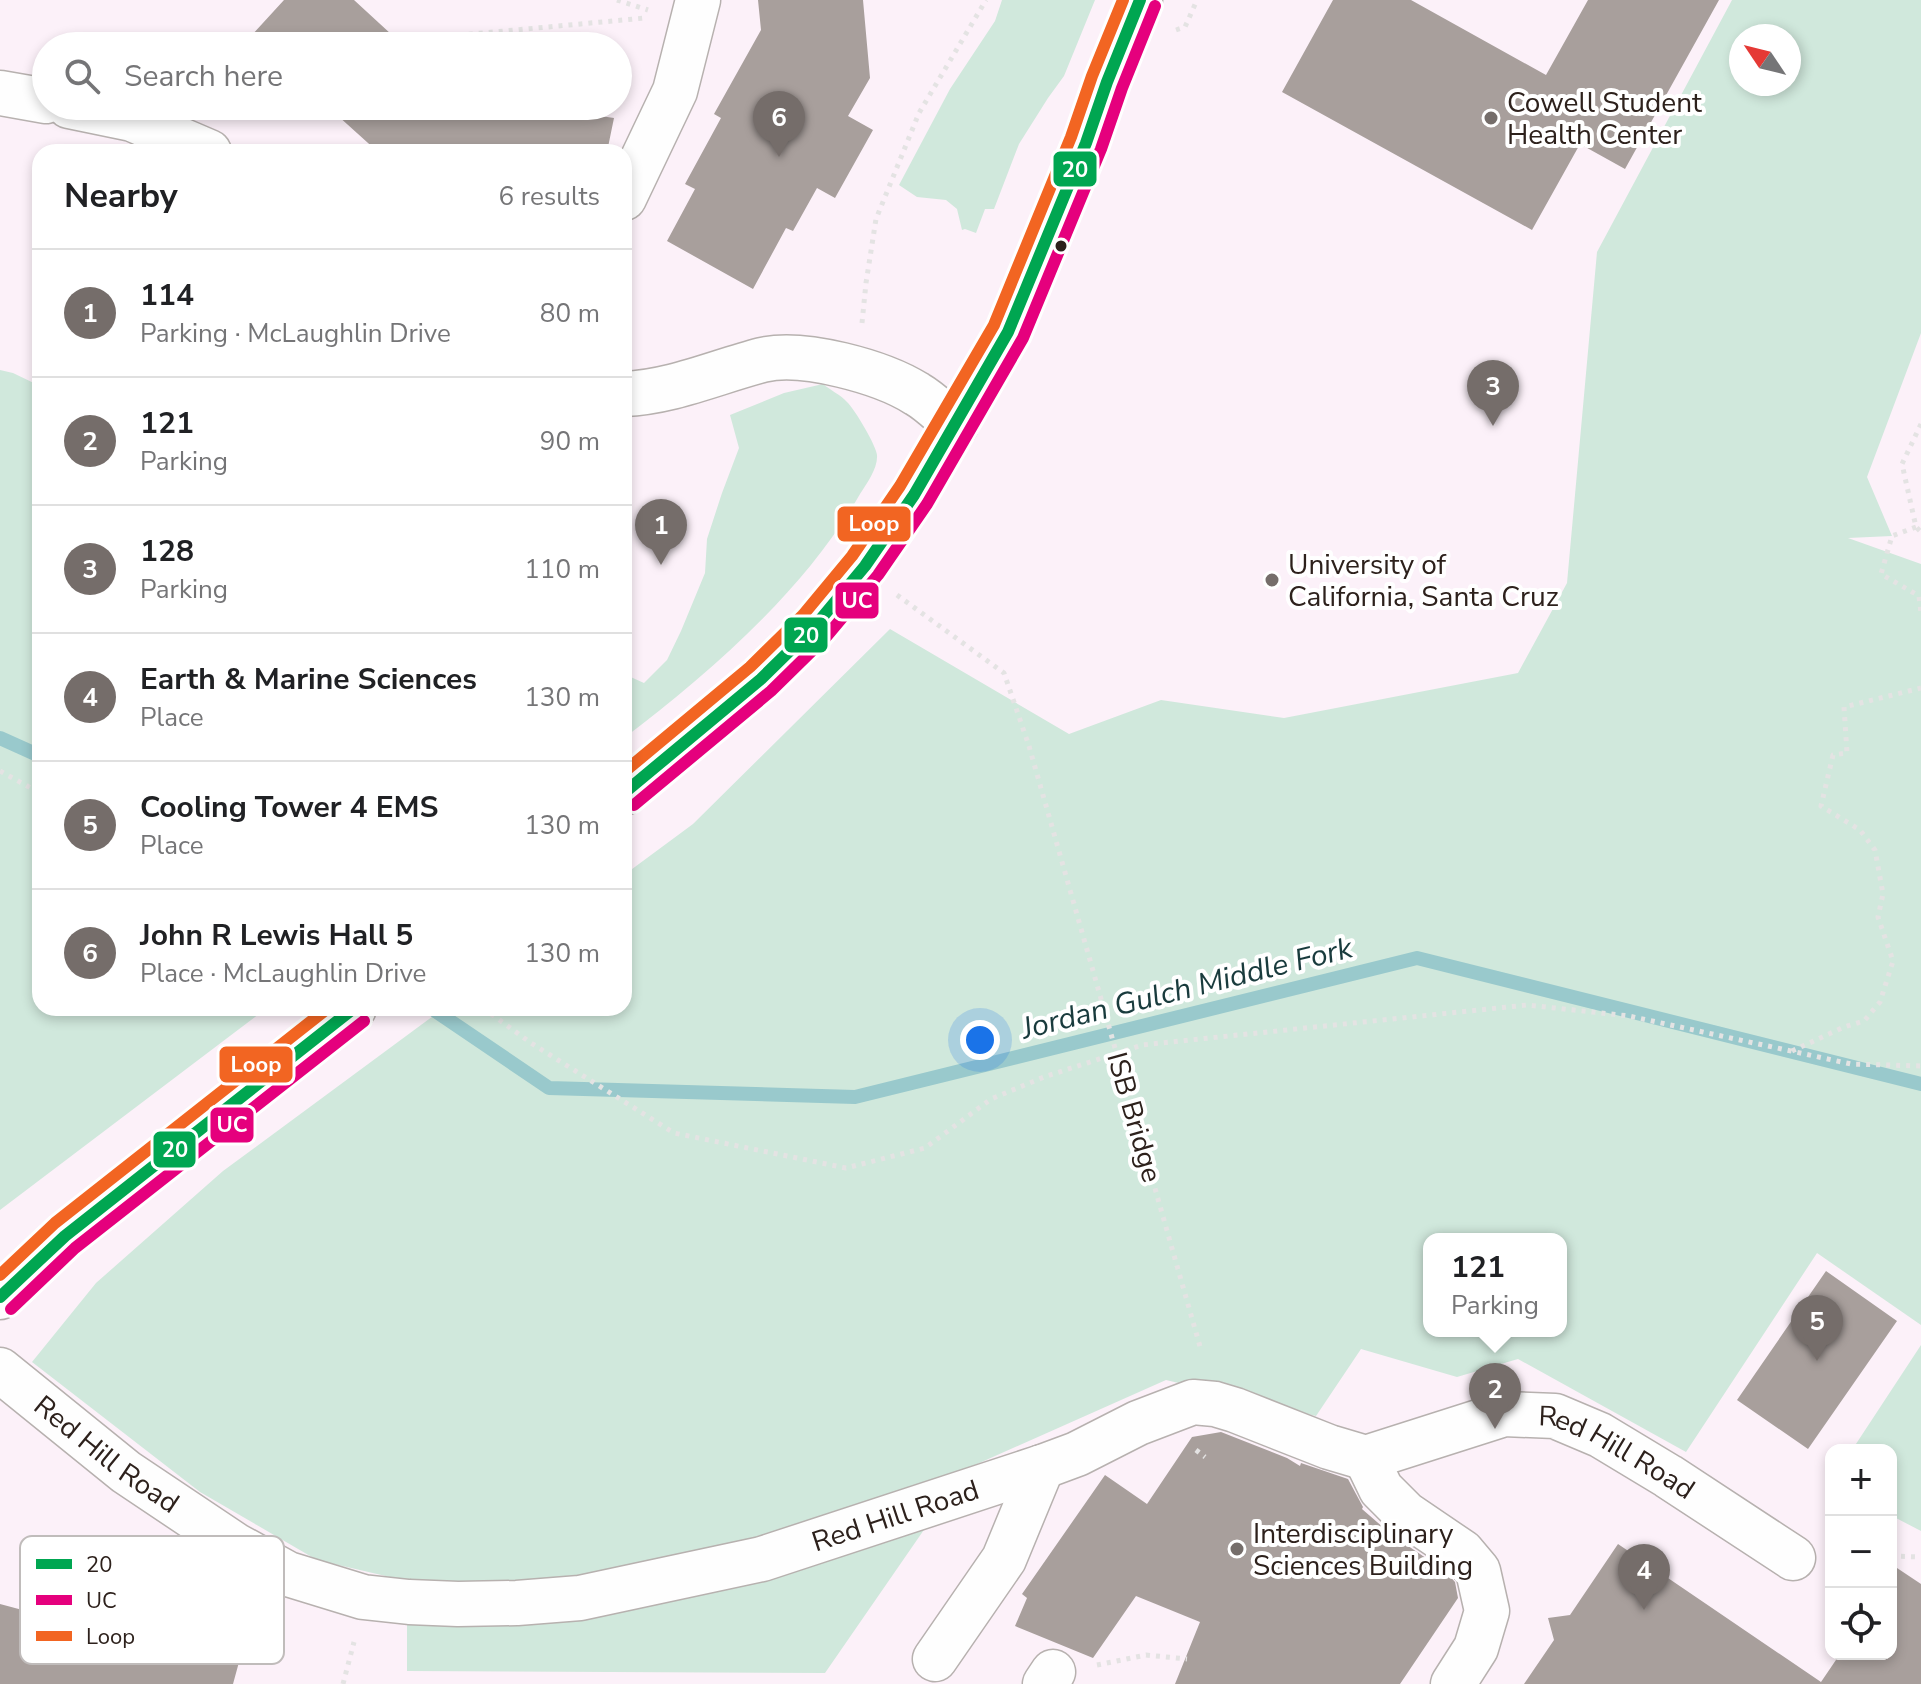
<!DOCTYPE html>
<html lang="en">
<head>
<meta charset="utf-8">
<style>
  :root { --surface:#fff; --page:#f6f6f6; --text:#202124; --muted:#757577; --line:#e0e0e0; --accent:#756d6a }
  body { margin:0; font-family:"Nunito Sans",sans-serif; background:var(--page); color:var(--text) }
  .controls { position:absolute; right:24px; bottom:24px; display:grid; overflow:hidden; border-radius:16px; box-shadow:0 4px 12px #0003 }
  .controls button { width:72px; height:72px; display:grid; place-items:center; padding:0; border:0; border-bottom:2px solid var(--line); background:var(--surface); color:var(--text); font:40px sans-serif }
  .compass { position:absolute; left:1729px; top:24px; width:72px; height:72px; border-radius:50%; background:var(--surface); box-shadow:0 4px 12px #0003; rotate:305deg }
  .you { position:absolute; left:980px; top:1040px; width:28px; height:28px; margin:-20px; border:6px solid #fff; border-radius:50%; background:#1a73e8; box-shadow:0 0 0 12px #1a73e833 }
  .badge { display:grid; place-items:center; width:52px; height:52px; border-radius:50%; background:var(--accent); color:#fff; font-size:26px; font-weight:700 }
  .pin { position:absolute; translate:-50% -66px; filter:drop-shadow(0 2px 4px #0008) }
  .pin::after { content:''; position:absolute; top:42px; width:28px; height:24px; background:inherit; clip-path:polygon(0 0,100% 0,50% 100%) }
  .popup { position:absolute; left:1423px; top:1233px; width:144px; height:104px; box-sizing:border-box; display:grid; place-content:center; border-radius:16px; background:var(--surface); filter:drop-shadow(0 2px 6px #0005); font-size:26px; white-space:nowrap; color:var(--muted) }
  .popup b { font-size:30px; color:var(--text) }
  .popup::after { content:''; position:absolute; left:50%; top:100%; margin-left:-16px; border:16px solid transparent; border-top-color:var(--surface) }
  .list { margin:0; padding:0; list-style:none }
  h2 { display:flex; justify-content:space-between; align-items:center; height:104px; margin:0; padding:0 32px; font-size:34px }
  h2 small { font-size:26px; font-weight:400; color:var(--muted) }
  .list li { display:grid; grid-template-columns:52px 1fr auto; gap:24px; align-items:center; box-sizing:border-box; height:128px; padding:0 32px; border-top:2px solid var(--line) }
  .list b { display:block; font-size:30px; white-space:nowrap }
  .list p { margin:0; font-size:26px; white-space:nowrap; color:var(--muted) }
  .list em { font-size:26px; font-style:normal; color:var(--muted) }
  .icon { flex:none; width:44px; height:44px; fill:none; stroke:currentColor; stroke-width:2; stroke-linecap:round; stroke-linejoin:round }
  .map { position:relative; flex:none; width:1921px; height:1684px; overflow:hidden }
  .search { position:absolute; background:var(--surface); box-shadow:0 4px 12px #0003; left:32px; top:32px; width:600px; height:88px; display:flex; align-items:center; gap:20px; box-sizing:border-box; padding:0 28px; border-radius:44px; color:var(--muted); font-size:30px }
  .panel { position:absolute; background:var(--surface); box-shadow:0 4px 12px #0003; left:32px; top:144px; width:600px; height:872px; border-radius:24px }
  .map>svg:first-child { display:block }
</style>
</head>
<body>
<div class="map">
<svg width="1921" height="1684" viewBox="0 0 1921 1684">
  <rect width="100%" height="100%" fill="#fafafa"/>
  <path fill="#fcf1f9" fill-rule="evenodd" d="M0 0H1921V1684H0ZM1741 36H1789V84H1741ZM46 46H618V106H46ZM40 152H624V1008H40ZM1429 1239H1561V1331H1429ZM1831 1450H1891V1654H1831Z"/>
  <path fill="#d0e8dc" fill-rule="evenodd" d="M1002 0H1095L1064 76 1048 98 1019 144 994 209H985L976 233 965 229 962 230 957 209 946 200 917 197 899 185 950 89 995 21Z
    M1732 0H1921V333L1867 477 1892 536 1848 538 1921 564V1325L1817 1253 1686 1452 1518 1359 1457 1377 1361 1349 1316 1416 1166 1380 966 1469 825 1673 407 1671V1581L317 1560 200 1492 32 1362 96 1283 223 1171 444 1008H624V875L693 824 890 629 1069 734 1161 700 1284 718 1518 673 1567 583 1597 252ZM1741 36H1789V84H1741ZM1429 1239H1561V1331H1429Z
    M0 370 13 373 40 386V1008H267L0 1210Z
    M823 384C830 390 841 395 847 402 854 408 877 447 877 455 878 468 867 483 860 494 806 589 711 672 624 738V674L644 683 667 660 681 631 705 573 707 539 722 493 739 448 730 415 784 393Z
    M1921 1345V1531L1896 1518 1891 1511V1450H1852Z"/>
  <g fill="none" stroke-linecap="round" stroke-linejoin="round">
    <path stroke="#99c9cc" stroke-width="14" d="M0 738 40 756
      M431 1008 549 1088 855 1097 1417 958 1921 1084"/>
  </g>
  <path fill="#a89f9c" d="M284 0H354L404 46H261L251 36Z
    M758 0H863L870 78 848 116 873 130 835 198 817 188 793 231 786 228 753 289 667 241 695 189 685 184 721 118 714 114 761 30Z
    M1333 0H1411L1546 75 1588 0H1719L1625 169 1580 144 1532 230 1282 92Z
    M327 106H574L573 112 614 118 607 152H378Z
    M1826 1271 1897 1321 1808 1449 1737 1400Z
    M1221 1432 1287 1458 1300 1466 1301 1463 1348 1479 1363 1507 1362 1509 1392 1535 1445 1571 1455 1582 1458 1598 1400 1684H1175L1200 1622 1136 1596 1093 1658 1015 1626 1027 1598 1022 1594 1105 1475 1147 1504 1192 1437Z
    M1618 1544 1821 1682 1840 1654H1891V1578L1897 1568 1921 1584V1684H1524L1554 1640 1548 1618 1570 1615Z
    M106 1558 256 1600 233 1684H0V1604L86 1627Z"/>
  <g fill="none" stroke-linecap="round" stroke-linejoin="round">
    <g stroke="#b7b1af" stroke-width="47">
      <g id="minor">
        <path d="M0 93 46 101"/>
        <path d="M69 106 132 119 209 152"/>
        <path d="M624 198 675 91 698 0"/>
        <path d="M624 394C672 392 716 372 762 360 803 350 882 372 917 394 931 402 943 415 956 425"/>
        <path id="s1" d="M0 1370 126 1472 235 1545 288 1574 363 1597 409 1602 458 1604 517 1603 580 1598 762 1559 1042 1467 1077 1454 1138 1423 1193 1402 1215 1404 1235 1410 1329 1447 1366 1458 1504 1414 1555 1416 1600 1435 1668 1476 1793 1558"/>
        <path d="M1366 1458 1381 1489 1406 1514 1462 1552 1478 1571 1487 1611 1476 1648 1453 1684"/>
        <path d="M935 1659 1004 1559 1042 1467"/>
        <path d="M1045 1684 1053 1672"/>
      </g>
    </g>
    <g stroke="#b7b1af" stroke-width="47">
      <path id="major" d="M624 793 761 679 815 626 865 566 914 495 1008 332 1086 143 1107 82 1140 0
        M0 1297 65 1236 354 1008"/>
    </g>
    <path stroke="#e4e3e3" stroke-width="5" stroke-dasharray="4 6" stroke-linecap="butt" d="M617 0 648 10
      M1176 30 1185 27 1197 0
      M439 37 645 18
      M444 38 479 46
      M862 323 866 283 876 219 919 113 986 0
      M1921 424 1902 464 1916 527 1921 532
      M1916 527 1892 536 1881 574 1919 596 1921 613
      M897 595 1004 673 1029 746
      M0 771 40 793
      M483 1008 531 1043 674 1133 846 1168 925 1148 991 1099 1044 1077 1142 1045 1527 1005 1629 1016 1851 1064 1921 1066
      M1792 1051 1844 1027 1864 1021 1880 1002 1893 961 1878 917 1883 894 1875 850 1860 830 1821 806 1833 755 1847 753 1844 707 1921 688
      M1196 1450 1205 1457
      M1891 1556 1921 1557
      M1097 1665 1146 1655 1187 1659
      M343 1684 354 1642"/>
    <use href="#minor" stroke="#fefefe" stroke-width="44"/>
    <use href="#major" stroke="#fefefe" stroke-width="44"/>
    <path stroke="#e4e3e3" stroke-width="5" stroke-dasharray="4 6" stroke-linecap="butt" d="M1029 746 1201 1350"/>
    <g stroke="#fff" stroke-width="18">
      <path id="bus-1" d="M624 793 761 679 815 626 865 566 914 495 1008 332 1086 143 1107 82 1140 0
        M0 1297 65 1236 354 1008"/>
    </g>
    <g stroke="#fff" stroke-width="18">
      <path id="bus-2" d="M634 805 771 691 826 637 878 575 927 504 1023 338 1101 149 1122 88 1155 6
        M11 1309 75 1248 364 1021"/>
    </g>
    <g stroke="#fff" stroke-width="18">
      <path id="bus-3" d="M624 772 750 667 803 615 852 556 900 486 994 325 1071 137 1092 76 1123 0
        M0 1275 55 1223 328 1008"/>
    </g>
    <use href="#bus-1" stroke="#00a651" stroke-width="12"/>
    <use href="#bus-2" stroke="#e5007d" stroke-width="12"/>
    <use href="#bus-3" stroke="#f26522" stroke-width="12"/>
  </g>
  <g fill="#756d6a" stroke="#fff" stroke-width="3">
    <circle cx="1491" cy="118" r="8"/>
    <circle cx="1272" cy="580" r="8"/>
    <circle cx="1237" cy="1549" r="8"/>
  </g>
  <circle fill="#2d211c" stroke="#fff" stroke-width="3" cx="1061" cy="246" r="7"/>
  <g text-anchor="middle" stroke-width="8" stroke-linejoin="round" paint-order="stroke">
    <g font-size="28" fill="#2d211c" stroke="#fff" text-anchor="start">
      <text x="1507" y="112">Cowell Student<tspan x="1507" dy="32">Health Center</tspan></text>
      <text x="1288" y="574">University of<tspan x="1288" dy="32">California, Santa Cruz</tspan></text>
      <text x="1253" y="1543">Interdisciplinary<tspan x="1253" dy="32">Sciences Building</tspan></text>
    </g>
    <g font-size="28" fill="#2d211c" stroke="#fff">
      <text transform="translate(1135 1117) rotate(74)" y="10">ISB Bridge</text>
      <text dy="10" stroke="none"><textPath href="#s1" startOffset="136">Red Hill Road</textPath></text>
      <text dy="10" stroke="none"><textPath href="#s1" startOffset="1744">Red Hill Road</textPath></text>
      <text dy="10" stroke="none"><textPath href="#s1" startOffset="976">Red Hill Road</textPath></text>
    </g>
    <g font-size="30" font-style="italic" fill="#193b3d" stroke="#fff">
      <text transform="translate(1187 988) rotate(-14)" y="10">Jordan Gulch Middle Fork</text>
    </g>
  </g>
  <rect x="20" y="1536" width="264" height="128" rx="12" fill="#fff" stroke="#c0bcbb" stroke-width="2"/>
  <rect x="36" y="1559" width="36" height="10" fill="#00a651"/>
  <rect x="36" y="1595" width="36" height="10" fill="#e5007d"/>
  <rect x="36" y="1631" width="36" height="10" fill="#f26522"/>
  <g font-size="22" fill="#2d211c">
    <text x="86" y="1572">20</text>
    <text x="86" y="1608">UC</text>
    <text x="86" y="1644">Loop</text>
  </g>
  <g stroke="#fff" stroke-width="3">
    <rect x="1052" y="150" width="46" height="38" rx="8" fill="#00a651"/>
    <rect x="836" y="505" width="76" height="38" rx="8" fill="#f26522"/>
    <rect x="834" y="581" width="46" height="39" rx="8" fill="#e5007d"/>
    <rect x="783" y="616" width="46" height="38" rx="8" fill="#00a651"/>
    <rect x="218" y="1045" width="76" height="39" rx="8" fill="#f26522"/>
    <rect x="209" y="1106" width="46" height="38" rx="8" fill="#e5007d"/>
    <rect x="152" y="1130" width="45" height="39" rx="8" fill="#00a651"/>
  </g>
  <g font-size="22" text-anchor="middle" font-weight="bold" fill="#fff">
    <text x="1075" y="177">20</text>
    <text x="874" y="531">Loop</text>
    <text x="857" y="608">UC</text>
    <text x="806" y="643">20</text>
    <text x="256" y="1072">Loop</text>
    <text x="232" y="1132">UC</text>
    <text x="175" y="1157">20</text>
  </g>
</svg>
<div class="controls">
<button>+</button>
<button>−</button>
<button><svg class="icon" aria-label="locate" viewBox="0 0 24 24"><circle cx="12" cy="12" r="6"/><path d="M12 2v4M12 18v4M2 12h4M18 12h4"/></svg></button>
</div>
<svg class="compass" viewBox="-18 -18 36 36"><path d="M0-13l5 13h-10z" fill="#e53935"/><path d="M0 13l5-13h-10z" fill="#757577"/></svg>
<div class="you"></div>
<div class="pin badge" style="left:661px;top:565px">1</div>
<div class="pin badge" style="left:1495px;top:1429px">2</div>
<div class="popup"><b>121</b>Parking</div>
<div class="pin badge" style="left:1493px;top:426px">3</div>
<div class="pin badge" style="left:1644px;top:1610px">4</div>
<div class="pin badge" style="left:1817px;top:1361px">5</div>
<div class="pin badge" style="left:779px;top:157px">6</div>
<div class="search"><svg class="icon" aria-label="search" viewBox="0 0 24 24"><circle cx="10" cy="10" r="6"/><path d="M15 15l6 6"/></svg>Search here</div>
<section class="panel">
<h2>Nearby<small>6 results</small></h2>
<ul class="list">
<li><span class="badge">1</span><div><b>114</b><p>Parking · McLaughlin Drive</p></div><em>80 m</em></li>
<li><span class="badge">2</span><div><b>121</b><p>Parking</p></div><em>90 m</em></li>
<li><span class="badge">3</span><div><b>128</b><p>Parking</p></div><em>110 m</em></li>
<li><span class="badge">4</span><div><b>Earth &amp; Marine Sciences</b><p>Place</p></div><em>130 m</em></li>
<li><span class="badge">5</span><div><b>Cooling Tower 4 EMS</b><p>Place</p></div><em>130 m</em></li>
<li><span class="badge">6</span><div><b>John R Lewis Hall 5</b><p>Place · McLaughlin Drive</p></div><em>130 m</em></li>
</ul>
</section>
</div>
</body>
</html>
